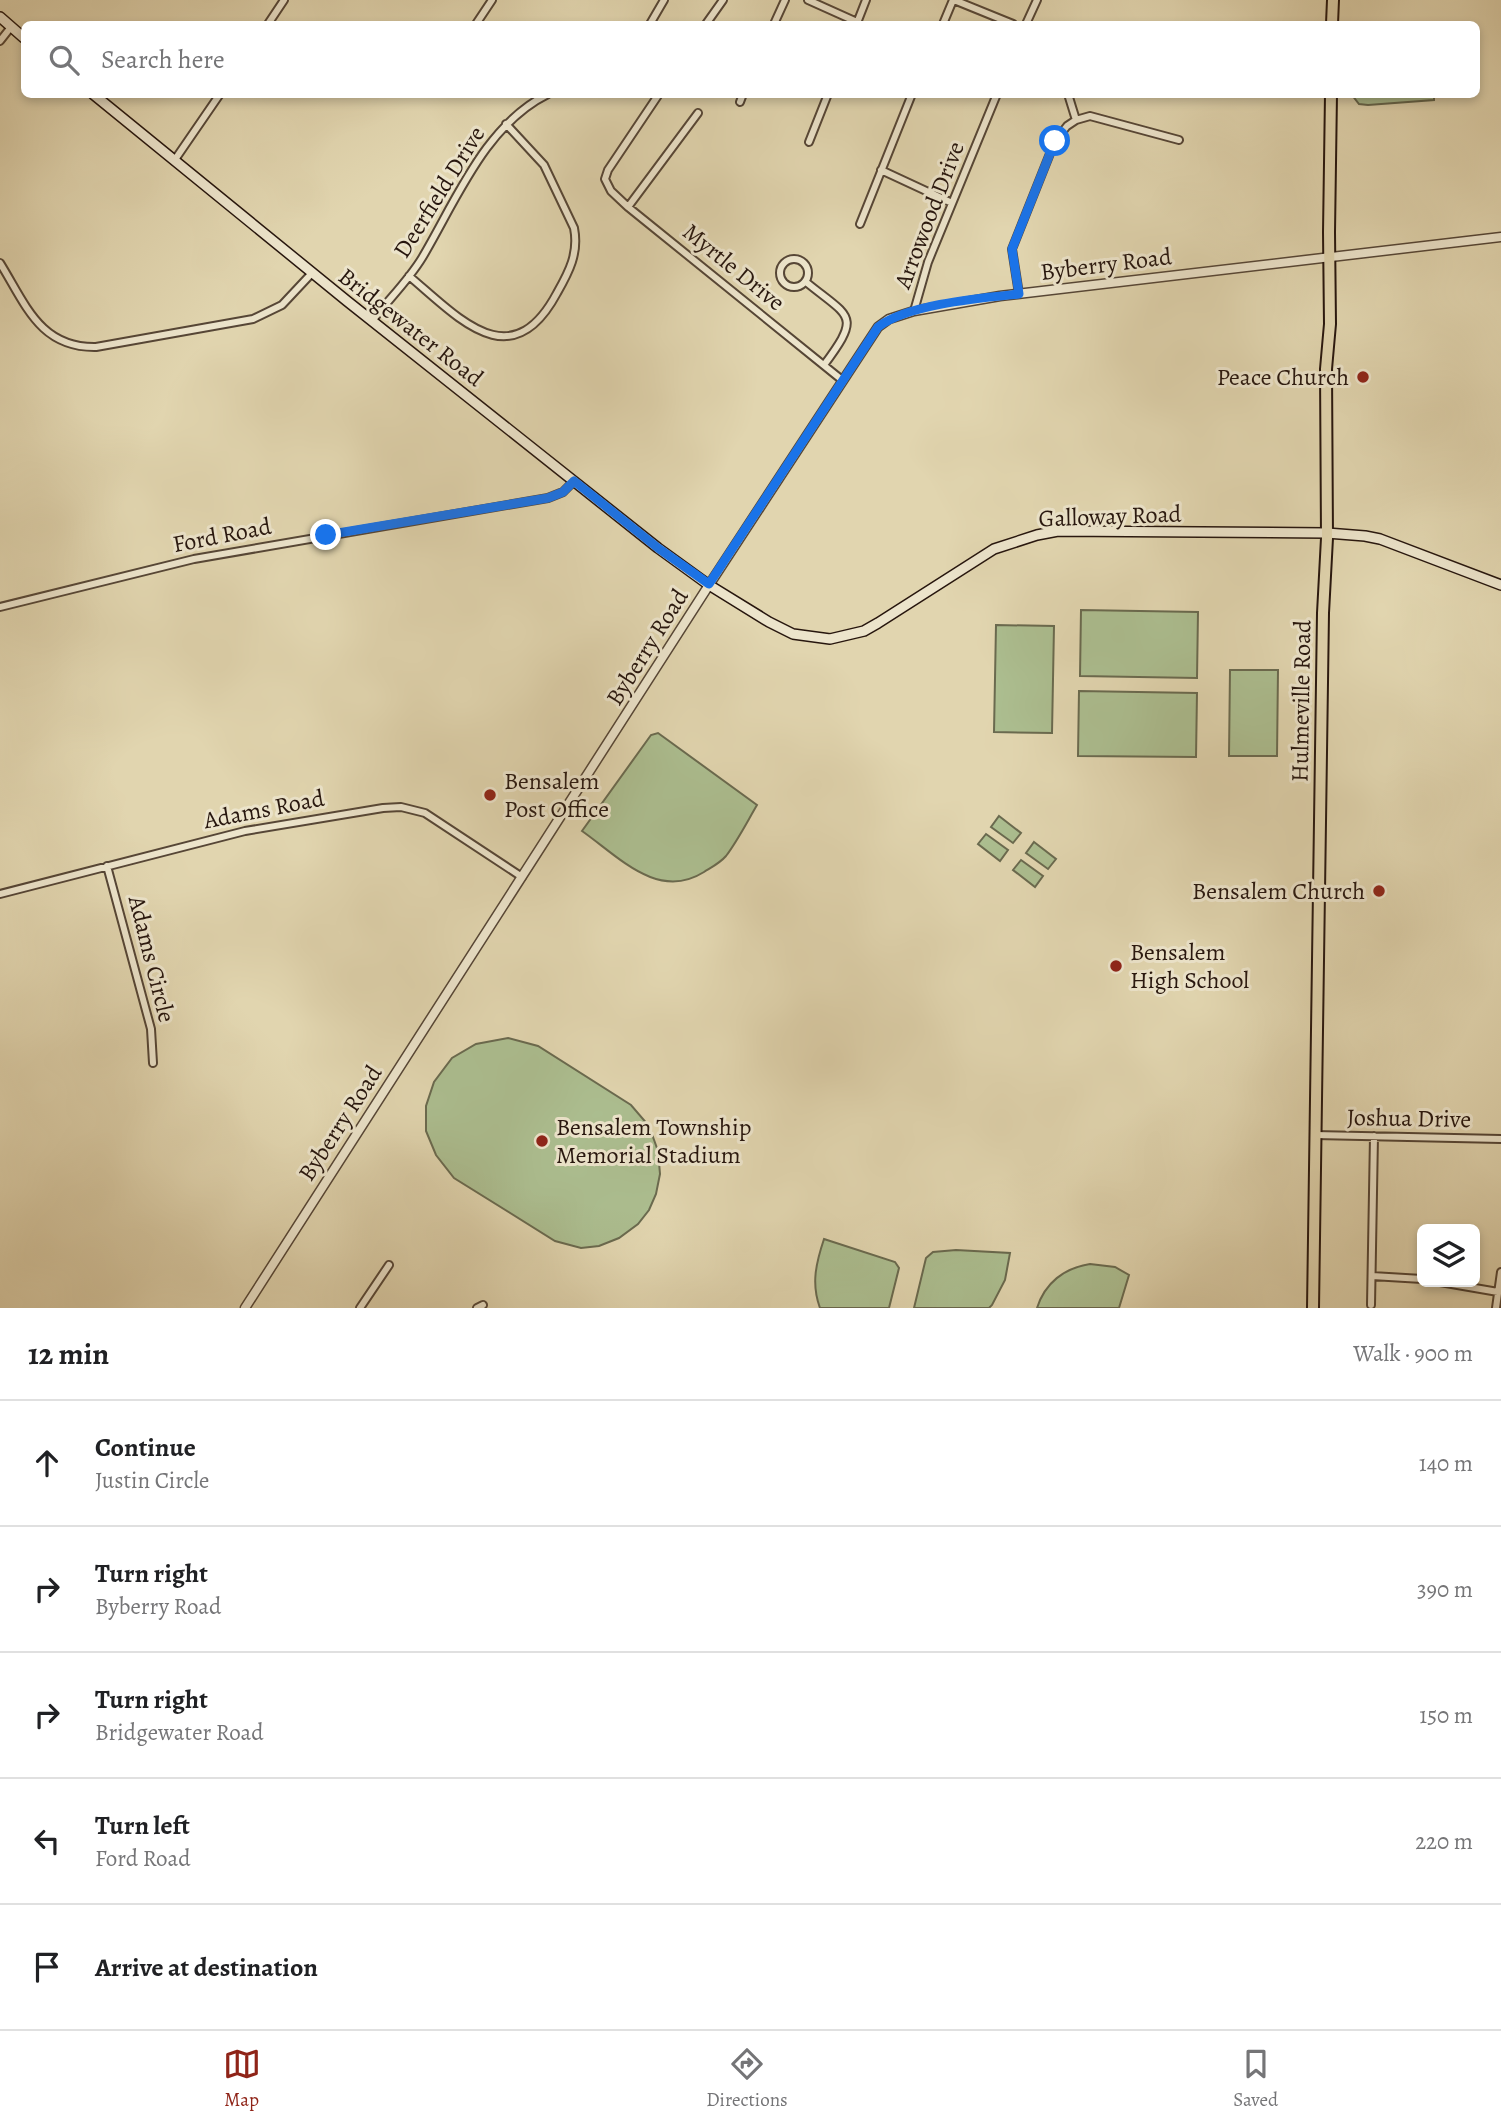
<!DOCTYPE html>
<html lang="en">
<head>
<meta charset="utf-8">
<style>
  :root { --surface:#fff; --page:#f2f2f2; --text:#202124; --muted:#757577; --line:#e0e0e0; --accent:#8f2418 }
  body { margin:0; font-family:Alegreya,serif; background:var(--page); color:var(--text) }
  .controls { position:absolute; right:21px; bottom:21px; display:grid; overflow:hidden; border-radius:10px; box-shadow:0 4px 10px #0003 }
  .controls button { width:63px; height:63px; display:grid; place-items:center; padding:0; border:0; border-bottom:2px solid var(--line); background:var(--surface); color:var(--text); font:35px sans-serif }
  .stop { position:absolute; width:21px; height:21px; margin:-16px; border:5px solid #1a73e8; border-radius:50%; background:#fff }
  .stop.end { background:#1a73e8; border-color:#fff; box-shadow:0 2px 7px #0008 }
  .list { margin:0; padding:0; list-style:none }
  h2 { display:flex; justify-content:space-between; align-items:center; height:91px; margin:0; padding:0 28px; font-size:30px }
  h2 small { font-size:23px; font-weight:400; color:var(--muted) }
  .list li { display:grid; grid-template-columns:46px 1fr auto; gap:21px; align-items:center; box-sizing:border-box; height:126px; padding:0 28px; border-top:2px solid var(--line) }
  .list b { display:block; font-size:26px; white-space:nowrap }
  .list p { margin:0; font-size:23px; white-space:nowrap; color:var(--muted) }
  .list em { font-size:23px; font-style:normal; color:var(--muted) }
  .icon { flex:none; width:38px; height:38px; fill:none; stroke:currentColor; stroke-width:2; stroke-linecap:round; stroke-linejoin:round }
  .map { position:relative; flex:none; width:1501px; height:1308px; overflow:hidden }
  .search { position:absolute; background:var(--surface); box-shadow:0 4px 10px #0003; left:21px; right:21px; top:21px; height:77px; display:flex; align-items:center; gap:18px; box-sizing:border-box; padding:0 24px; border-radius:10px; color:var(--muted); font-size:26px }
  .sheet { height:721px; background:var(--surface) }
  nav { display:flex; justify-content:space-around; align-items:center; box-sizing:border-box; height:98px; border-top:2px solid var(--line); background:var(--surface); font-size:19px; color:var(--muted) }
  nav a { display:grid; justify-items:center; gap:4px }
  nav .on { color:var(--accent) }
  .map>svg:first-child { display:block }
</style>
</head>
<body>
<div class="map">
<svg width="1501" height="1308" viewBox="0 0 1501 1308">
  <rect width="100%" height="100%" fill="#e1d5af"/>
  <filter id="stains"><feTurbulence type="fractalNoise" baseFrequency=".00286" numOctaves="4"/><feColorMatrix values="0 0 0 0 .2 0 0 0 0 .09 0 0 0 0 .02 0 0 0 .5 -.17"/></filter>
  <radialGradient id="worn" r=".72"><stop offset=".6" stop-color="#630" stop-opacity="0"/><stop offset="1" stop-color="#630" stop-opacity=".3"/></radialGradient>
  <path fill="#acbe90" stroke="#6a6a4f" stroke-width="2" d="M1352 95H1434V100L1368 105 1359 104Z
    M1081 610 1198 612 1197 678 1080 676Z
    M996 625 1054 626 1052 733 994 732Z
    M1230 670H1278L1277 756H1229Z
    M1079 691 1197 693 1196 757 1078 756Z
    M658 733 757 805C747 822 738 840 726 856 720 863 712 867 704 872 658 901 619 857 582 831L651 735Z
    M999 816 1021 833 1013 843 991 827Z
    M986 834 1008 850 1000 861 978 844Z
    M1034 842 1056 859 1048 869 1026 853Z
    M1021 860 1043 876 1035 887 1013 870Z
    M508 1038 538 1046 631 1105 649 1126 658 1151 660 1174 656 1194 649 1210 638 1224 619 1238 599 1246 581 1248 555 1241 454 1178 436 1155 426 1131V1106L434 1082 452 1058 476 1044Z
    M824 1239 895 1262 899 1268 889 1308H820C811 1284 816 1263 824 1239Z
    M956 1250 1010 1253 1005 1280 992 1305 989 1308H914L926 1258 933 1252Z
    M1090 1264 1115 1267 1129 1275 1119 1308H1037C1045 1283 1064 1268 1090 1264Z"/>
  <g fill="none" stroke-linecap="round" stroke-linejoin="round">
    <g stroke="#564636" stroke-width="10">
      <path id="minor" d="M808 0 857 22
        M954 0 1013 24
        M857 23 866 0
        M268 24 284 0
        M476 24 492 0
        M650 24 664 0
        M706 24 723 0
        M774 24 785 0
        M943 24 953 0
        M1026 24 1037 0
        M0 41 11 27
        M659 94 608 170 605 179 611 191 628 207 842 380
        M1068 94 1076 120
        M740 102 743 94
        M809 142 828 94
        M174 161 220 94
        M881 170 952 203
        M628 207 698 113
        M860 224 912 94
        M780 273a14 14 0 1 1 28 0a14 14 0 1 1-28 0Z
        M0 263C26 305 40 348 96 347L253 319 282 305 312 273
        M409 276C458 317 511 379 557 293 569 272 579 253 574 228L544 165 506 124
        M806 282C850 318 862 314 824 365
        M1019 294 1012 249 1055 141 1067 126 1076 120 1090 116 1179 140
        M914 311 928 262 997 94
        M372 321C388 300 408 281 422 258 456 201 485 125 548 94
        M0 607 194 559 548 498 563 492 574 481
        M107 866 151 1029 153 1063
        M0 894 245 831 383 808 401 807 425 813 522 877
        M1315 1135 1501 1139
        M1372 1276 1422 1279
        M1440 1282 1498 1292
        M1371 1305 1374 1136
        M360 1308 389 1265
        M477 1308 483 1305
        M1496 1308 1501 1272"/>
    </g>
    <g stroke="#564636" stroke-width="11">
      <path id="tertiary" d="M245 1308 709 585 878 327 889 319 914 311 1000 296 1501 237"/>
    </g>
    <g stroke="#27160e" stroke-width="12">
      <path id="secondary" d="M0 17 24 38
        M93 94 347 301 658 548 709 585 769 622 793 634 830 639 864 631 878 623 994 549 1037 535 1058 531 1327 533 1365 536 1380 539 1501 585"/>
    </g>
    <g stroke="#27160e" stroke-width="14">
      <path id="primary" d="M1332 24 1333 0
        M1313 1308 1323 613 1327 538 1326 369 1330 324 1329 232 1331 94"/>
    </g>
    <use href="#minor" stroke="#ece4cb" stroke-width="6"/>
    <use href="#tertiary" stroke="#ece4cb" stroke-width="8"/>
    <use href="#secondary" stroke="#ece4cb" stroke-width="9"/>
    <use href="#primary" stroke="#e1d5af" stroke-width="10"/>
  </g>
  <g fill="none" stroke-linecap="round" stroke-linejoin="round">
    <path stroke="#1a73e8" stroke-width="9" d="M326 535 548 498 563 492 574 481 658 548 709 584 878 327C908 304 981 298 1019 294L1012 249 1055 141"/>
  </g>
  <g fill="#8f2418" stroke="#ece4cb" stroke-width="2.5">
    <circle cx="1363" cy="377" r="7"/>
    <circle cx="490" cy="795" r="7"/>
    <circle cx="1379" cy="891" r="7"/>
    <circle cx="1116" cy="966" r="7"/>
    <circle cx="542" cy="1141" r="7"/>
  </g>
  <g text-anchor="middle" stroke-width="6" stroke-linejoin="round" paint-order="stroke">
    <g font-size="24" fill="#27160e" stroke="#ece4cb">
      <text transform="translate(439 192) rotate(-58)" y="8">Deerfield Drive</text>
      <text transform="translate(929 215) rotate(-69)" y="8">Arrowood Drive</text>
      <text transform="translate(1106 264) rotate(-7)" y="8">Byberry Road</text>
      <text transform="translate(734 267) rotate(39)" y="8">Myrtle Drive</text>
      <text transform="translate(411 327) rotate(38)" y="8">Bridgewater Road</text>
      <text transform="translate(1110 516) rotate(-2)" y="8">Galloway Road</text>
      <text transform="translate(222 535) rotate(-11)" y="8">Ford Road</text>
      <text transform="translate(647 647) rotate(-58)" y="8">Byberry Road</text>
      <text transform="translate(1301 701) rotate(-89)" y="8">Hulmeville Road</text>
      <text transform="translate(264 809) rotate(-11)" y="8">Adams Road</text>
      <text transform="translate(152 959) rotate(76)" y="8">Adams Circle</text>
      <text transform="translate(1409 1118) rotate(1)" y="8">Joshua Drive</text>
      <text transform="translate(340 1123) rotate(-57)" y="8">Byberry Road</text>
    </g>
    <g font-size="24" fill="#27160e" stroke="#ece4cb" text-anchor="start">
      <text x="1349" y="385" text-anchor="end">Peace Church</text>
      <text x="504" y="789">Bensalem<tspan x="504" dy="28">Post Office</tspan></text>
      <text x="1365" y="899" text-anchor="end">Bensalem Church</text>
      <text x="1130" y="960">Bensalem<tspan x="1130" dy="28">High School</tspan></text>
      <text x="556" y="1135">Bensalem Township<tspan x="556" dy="28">Memorial Stadium</tspan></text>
    </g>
  </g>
  <rect width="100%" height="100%" filter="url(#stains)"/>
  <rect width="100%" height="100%" fill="url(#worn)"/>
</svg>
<div class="controls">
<button><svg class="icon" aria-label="layers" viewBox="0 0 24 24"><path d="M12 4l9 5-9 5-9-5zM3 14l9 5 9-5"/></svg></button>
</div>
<div class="stop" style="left:1055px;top:141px"></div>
<div class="stop end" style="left:326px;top:535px"></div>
<div class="search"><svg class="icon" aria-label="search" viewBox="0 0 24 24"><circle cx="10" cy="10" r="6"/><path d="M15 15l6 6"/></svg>Search here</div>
</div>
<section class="sheet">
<h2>12 min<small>Walk · 900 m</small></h2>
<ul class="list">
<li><svg class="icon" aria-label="ahead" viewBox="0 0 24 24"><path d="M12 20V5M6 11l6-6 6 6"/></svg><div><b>Continue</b><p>Justin Circle</p></div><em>140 m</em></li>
<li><svg class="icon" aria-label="right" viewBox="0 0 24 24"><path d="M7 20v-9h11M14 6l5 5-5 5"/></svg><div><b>Turn right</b><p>Byberry Road</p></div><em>390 m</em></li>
<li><svg class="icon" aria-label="right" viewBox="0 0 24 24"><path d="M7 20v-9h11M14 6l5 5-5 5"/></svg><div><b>Turn right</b><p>Bridgewater Road</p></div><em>150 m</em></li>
<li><svg class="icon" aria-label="left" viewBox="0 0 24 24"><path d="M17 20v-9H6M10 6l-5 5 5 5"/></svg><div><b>Turn left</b><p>Ford Road</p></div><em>220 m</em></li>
<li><svg class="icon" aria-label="arrive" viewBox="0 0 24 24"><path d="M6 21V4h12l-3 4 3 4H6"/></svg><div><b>Arrive at destination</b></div></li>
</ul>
</section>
<nav>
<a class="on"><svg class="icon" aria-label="map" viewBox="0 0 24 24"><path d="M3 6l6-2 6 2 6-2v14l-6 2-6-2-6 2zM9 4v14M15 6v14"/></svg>Map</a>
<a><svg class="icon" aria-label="directions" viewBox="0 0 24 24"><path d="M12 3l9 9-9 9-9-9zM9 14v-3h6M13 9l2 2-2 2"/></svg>Directions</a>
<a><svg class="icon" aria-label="saved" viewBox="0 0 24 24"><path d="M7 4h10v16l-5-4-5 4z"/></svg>Saved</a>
</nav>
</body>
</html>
